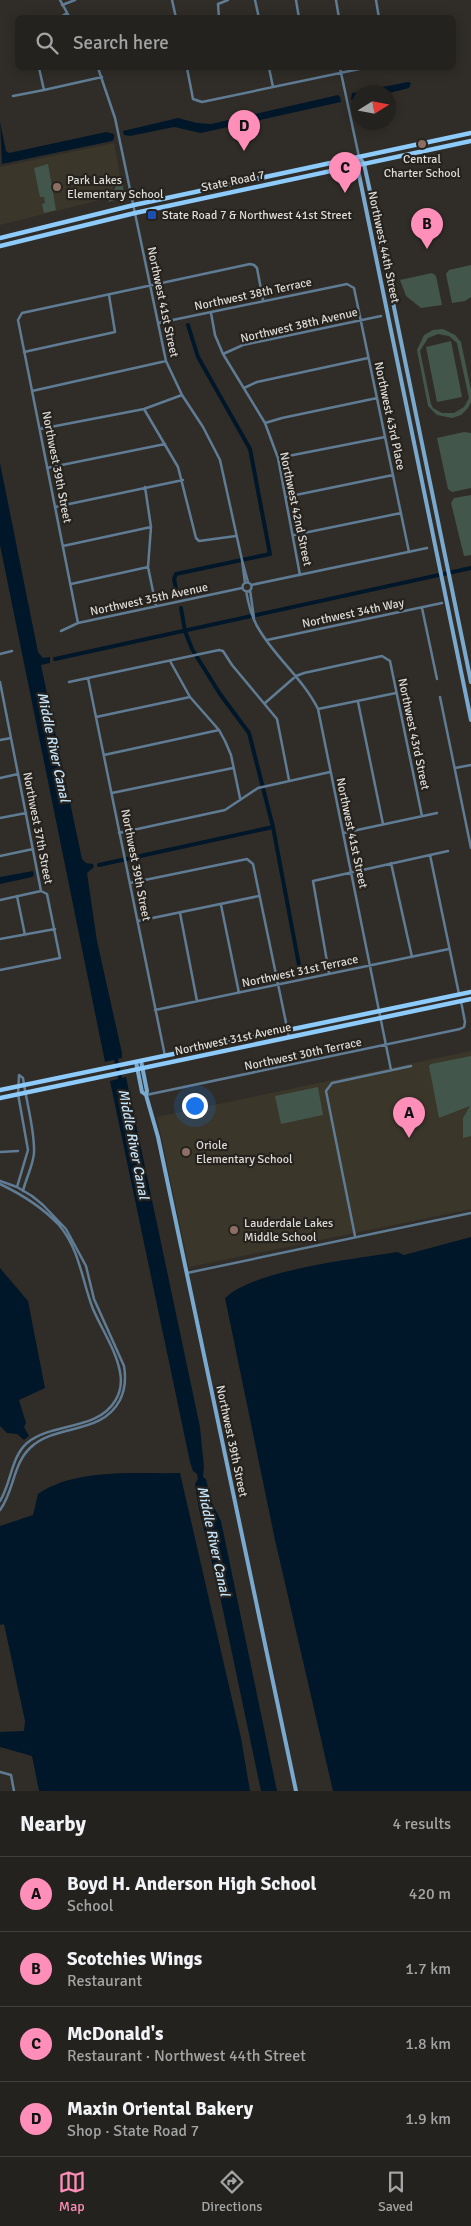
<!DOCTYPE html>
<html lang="en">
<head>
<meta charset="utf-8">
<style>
  :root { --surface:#24221e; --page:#2c2a27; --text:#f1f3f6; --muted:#a3a4a4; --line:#413f3c; --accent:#ff8eb9 }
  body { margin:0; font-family:Signika,sans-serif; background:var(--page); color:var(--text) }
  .compass { position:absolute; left:351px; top:85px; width:45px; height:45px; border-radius:50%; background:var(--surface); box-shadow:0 2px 12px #0003; rotate:79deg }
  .you { position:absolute; left:194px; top:1105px; width:18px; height:18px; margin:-12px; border:4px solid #fff; border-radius:50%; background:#1a73e8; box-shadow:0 0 0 8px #1a73e833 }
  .badge { display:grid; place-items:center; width:32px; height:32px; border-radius:50%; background:var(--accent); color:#111; font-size:16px; font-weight:700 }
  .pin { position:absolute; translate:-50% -41px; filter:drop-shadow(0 1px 2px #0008) }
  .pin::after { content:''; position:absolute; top:26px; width:18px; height:15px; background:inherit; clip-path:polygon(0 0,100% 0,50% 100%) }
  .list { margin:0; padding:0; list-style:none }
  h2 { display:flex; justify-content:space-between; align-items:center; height:65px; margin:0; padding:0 20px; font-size:21px }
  h2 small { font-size:16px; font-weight:400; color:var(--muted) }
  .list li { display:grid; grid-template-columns:32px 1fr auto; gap:15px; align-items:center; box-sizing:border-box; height:75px; padding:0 20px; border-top:1px solid var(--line) }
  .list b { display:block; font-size:19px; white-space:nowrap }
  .list p { margin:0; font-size:16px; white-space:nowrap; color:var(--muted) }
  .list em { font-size:16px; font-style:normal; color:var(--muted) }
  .icon { flex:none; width:28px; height:28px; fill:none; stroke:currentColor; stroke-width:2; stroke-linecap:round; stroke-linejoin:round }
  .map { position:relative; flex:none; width:471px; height:1791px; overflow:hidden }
  .search { position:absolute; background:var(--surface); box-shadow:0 2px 12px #0003; left:15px; right:15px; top:15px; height:55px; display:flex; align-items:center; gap:12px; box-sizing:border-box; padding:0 18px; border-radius:8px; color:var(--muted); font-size:19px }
  .sheet { height:365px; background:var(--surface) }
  nav { display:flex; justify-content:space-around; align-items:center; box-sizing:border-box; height:70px; border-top:1px solid var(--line); background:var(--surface); font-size:14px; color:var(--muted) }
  nav a { display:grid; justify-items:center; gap:2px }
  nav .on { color:var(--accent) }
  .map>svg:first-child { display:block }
</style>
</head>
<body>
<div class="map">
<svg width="471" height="1791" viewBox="0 0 471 1791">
  <rect width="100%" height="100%" fill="#302d28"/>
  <path fill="#3a362a" d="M114 143 120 176 108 198 0 225V167Z
    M471 1051V1209L189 1267 157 1117Z"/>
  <path fill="#43564b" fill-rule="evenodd" d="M48 164 56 210 44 213 42 204 45 203 44 197H40L34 168Z
    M121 176 125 197 108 202Z
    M471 265V297L465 301 452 303 446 274 449 270Z
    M432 273 436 276 442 305 421 308 406 296 400 280Z
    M443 329 455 335 461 342 471 390V402L468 408 461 415 452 418 437 415 428 406 417 350 424 335 433 330ZM438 334 449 336 457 343 469 398 464 407 454 413H442L433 408 431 404 420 351 428 338Z
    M451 341 462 397 437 402 426 347Z
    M464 432 471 433V488L452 492 448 489 437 438Z
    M471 495V555L464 556 451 503 454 498Z
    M471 1056V1136L463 1138V1118L470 1106 439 1118 429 1066 431 1064Z
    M318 1087 323 1115 281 1124 275 1096Z"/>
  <path fill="#00172a" d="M408 82 411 83 409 88 389 93 358 92V99L351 100 352 93Z
    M338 95 340 97 341 102 201 133 174 127 130 136 124 135 123 131 178 118 197 123 211 124Z
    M0 122 6 151 9 153 106 132 114 134V139L112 141 2 164Z
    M0 463 38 652 43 658 50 657V663L41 665 82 859 86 863 93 864 94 867 87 873 97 941 122 1053V1058L105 1062 0 545Z
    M33 871 34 875 32 877 0 884V877Z
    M126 1077 200 1427 204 1467 203 1477 206 1479 211 1501 221 1521 277 1791H261L220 1596 199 1509 195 1484 198 1479 197 1474 193 1471 190 1462 110 1081Z
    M471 1237V1791H333L275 1540 225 1298C253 1270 355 1259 397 1252L404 1255Z
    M0 1268 28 1301 45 1388 19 1400 26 1423 24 1427 29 1436 24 1440 17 1434 7 1433 0 1426Z
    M180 1473 241 1738 250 1791H39L32 1756 0 1747V1732L24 1731 25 1721 4 1624 0 1625V1526L33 1515 38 1494C75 1468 137 1474 180 1473Z"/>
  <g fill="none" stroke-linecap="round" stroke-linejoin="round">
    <path stroke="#00172a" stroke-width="4" d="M177 594 174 579 176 574 270 554 250 449 198 357 188 325
      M55 659 471 568
      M273 827 299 965
      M99 865 273 827 249 733 220 694 192 649 185 631 181 608
      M115 1055 121 1082"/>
    <path stroke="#5f7c94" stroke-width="2.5" d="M60 0 70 18
      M172 0 176 18
      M255 0 259 18
      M296 0 299 18
      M336 0 339 18
      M376 0 379 18
      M62 5 75 0
      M59 18 67 13
      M219 18 218 4 228 0
      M98 68 115 118 166 361 182 395 203 427 220 460 242 560 245 583
      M187 68 193 99 202 102 364 68
      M269 68 273 87
      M340 68 359 157
      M44 90 102 77
      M13 96 44 90 39 68
      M211 313 215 335 223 354 265 423 278 458 300 575
      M158 323 347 284 354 288 409 552
      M24 352 115 332 109 295
      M223 354 243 345 381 316
      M244 388 257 382 368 358
      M32 391 166 361
      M144 409 178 467 196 538 199 541 236 536
      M265 423 282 418 377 398
      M40 429 144 409 182 395
      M278 458 385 437
      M47 468 165 444
      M145 487 151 527 148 567 156 606
      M286 497 393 475
      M55 507 183 480
      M294 535 401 513
      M63 546 151 527
      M242 560 248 582
      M242.5 587a4.5 4.5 0 1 1 9 0a4.5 4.5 0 1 1-9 0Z
      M71 584 148 567
      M251 585 427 548
      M250 590 254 618
      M246 591C249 606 252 619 260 631 277 659 303 679 318 709L391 1070
      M422 608 437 679
      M78 623 18 320 22 313 250 264 254 265 257 268 263 300
      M61 631 78 623 242 588
      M267 640 442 603
      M0 654 12 651
      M170 661 190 697 219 730 225 741 231 755 240 798
      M88 678 165 1056
      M0 682 41 891 47 894 60 958 0 970
      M69 682 219 650 223 651 232 665 277 719 289 780
      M440 697 471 848
      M358 702 383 824
      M265 703 296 676 304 673 382 656 390 661 422 816
      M318 709 396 693
      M96 717 190 697
      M0 740 11 738
      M104 755 219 730
      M455 768 471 765
      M0 778 18 774
      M112 793 233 768
      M0 818 26 813
      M119 833 225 810 258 788 330 772
      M343 833 437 813
      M430 855 459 994
      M0 856 33 849
      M391 863 412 957
      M130 883 247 859 253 864 289 1037
      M17 896 25 935
      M0 900 41 891
      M221 905 239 993
      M180 913 197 1001
      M138 921 259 896
      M0 939 55 929
      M329 973 313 881 448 851
      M155 1010 449 949
      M146 1095 460 1029 464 1027 465 1022 461 1001
      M0 1152 18 1151
      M0 1181 17 1187 32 1196 43 1205 66 1229 86 1266 94 1299 124 1366C126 1378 125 1390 120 1400 101 1436 56 1423 30 1448 13 1464 14 1491 0 1510
      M0 1184C21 1194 43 1208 59 1225 80 1250 82 1281 93 1309 102 1330 116 1350 120 1372 122 1382 120 1393 115 1401 97 1431 52 1422 27 1443 11 1457 11 1484 0 1501
      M17 1187 28 1150 18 1094 19 1075 23 1078C26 1101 35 1130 34 1153 33 1166 26 1178 23 1191
      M355 1236 326 1091 332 1083 411 1066
      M187 1273 471 1213
      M0 1772 11 1775 14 1791"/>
    <path stroke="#79a9ce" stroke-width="4" d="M359 157 357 165 471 720
      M359 157 364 164 373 205 471 682
      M141 1061 147 1091 146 1095 158 1137 296 1791
      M136 1062 142 1092 146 1095"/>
    <path stroke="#8ccbfc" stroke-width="4.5" d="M0 238 134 205 471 133
      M0 246 135 213 471 141
      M0 1090 471 992
      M0 1098 471 999"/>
  </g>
  <g fill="#8d6e63" stroke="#26231e" stroke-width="2">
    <circle cx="422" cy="144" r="5"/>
    <circle cx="57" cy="187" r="5"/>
    <circle cx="186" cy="1152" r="5"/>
    <circle cx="234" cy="1230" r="5"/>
  </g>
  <rect fill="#1a4fb4" stroke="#26231e" stroke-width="2" x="147" y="210" width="10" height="10" rx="2.5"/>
  <g text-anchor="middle" stroke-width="4.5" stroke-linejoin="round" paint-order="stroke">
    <g font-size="12" fill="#dddbd7" stroke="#26231e" text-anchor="start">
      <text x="422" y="163" text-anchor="middle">Central<tspan x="422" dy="14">Charter School</tspan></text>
      <text x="67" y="184">Park Lakes<tspan x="67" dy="14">Elementary School</tspan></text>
      <text x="162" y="219">State Road 7 &amp; Northwest 41st Street</text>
      <text x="196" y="1149">Oriole<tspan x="196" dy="14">Elementary School</tspan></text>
      <text x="244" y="1227">Lauderdale Lakes<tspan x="244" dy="14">Middle School</tspan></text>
    </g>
    <g font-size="12" fill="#dddbd7" stroke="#26231e">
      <text transform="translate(233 181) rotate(-12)" y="4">State Road 7</text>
      <text transform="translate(384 247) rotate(78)" y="4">Northwest 44th Street</text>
      <text transform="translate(253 294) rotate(-12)" y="4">Northwest 38th Terrace</text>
      <text transform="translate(163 302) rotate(78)" y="4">Northwest 41st Street</text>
      <text transform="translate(299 325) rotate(-13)" y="4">Northwest 38th Avenue</text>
      <text transform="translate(390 416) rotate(78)" y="4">Northwest 43rd Place</text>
      <text transform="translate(57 467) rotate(79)" y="4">Northwest 39th Street</text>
      <text transform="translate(296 509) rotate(78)" y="4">Northwest 42nd Street</text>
      <text transform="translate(149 599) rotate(-12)" y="4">Northwest 35th Avenue</text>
      <text transform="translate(353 613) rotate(-12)" y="4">Northwest 34th Way</text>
      <text transform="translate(414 734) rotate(78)" y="4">Northwest 43rd Street</text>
      <text transform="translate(38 828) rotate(79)" y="4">Northwest 37th Street</text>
      <text transform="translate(352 833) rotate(78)" y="4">Northwest 41st Street</text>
      <text transform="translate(136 865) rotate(79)" y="4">Northwest 39th Street</text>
      <text transform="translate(300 971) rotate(-12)" y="4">Northwest 31st Terrace</text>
      <text transform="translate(233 1039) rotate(-12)" y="4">Northwest 31st Avenue</text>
      <text transform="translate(303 1054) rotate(-12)" y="4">Northwest 30th Terrace</text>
      <text transform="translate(232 1441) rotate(78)" y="4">Northwest 39th Street</text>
    </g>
    <g font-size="14" font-style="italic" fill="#c4e5fe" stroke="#26231e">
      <text transform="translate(54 747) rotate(78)" y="5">Middle River Canal</text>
      <text transform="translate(134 1144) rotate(79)" y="5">Middle River Canal</text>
      <text transform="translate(214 1541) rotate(78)" y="5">Middle River Canal</text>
    </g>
  </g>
</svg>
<svg class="compass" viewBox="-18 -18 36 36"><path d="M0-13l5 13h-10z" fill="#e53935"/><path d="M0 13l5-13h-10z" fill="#a3a4a4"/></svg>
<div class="you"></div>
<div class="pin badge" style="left:409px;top:1138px">A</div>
<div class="pin badge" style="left:427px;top:249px">B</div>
<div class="pin badge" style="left:345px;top:193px">C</div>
<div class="pin badge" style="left:244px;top:151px">D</div>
<div class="search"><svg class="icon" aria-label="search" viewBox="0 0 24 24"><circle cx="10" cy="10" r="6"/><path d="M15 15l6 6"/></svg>Search here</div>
</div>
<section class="sheet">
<h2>Nearby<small>4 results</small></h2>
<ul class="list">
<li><span class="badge">A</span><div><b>Boyd H. Anderson High School</b><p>School</p></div><em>420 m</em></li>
<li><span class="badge">B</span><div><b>Scotchies Wings</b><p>Restaurant</p></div><em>1.7 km</em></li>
<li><span class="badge">C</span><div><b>McDonald's</b><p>Restaurant · Northwest 44th Street</p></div><em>1.8 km</em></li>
<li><span class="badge">D</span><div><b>Maxin Oriental Bakery</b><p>Shop · State Road 7</p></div><em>1.9 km</em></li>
</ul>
</section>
<nav>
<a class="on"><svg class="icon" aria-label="map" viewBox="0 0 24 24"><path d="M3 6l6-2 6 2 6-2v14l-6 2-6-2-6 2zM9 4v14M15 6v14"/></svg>Map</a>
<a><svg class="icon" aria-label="directions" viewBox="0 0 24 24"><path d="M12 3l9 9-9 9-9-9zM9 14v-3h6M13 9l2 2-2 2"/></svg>Directions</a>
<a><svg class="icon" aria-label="saved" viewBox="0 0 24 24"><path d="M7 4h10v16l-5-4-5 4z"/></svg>Saved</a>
</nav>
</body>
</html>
